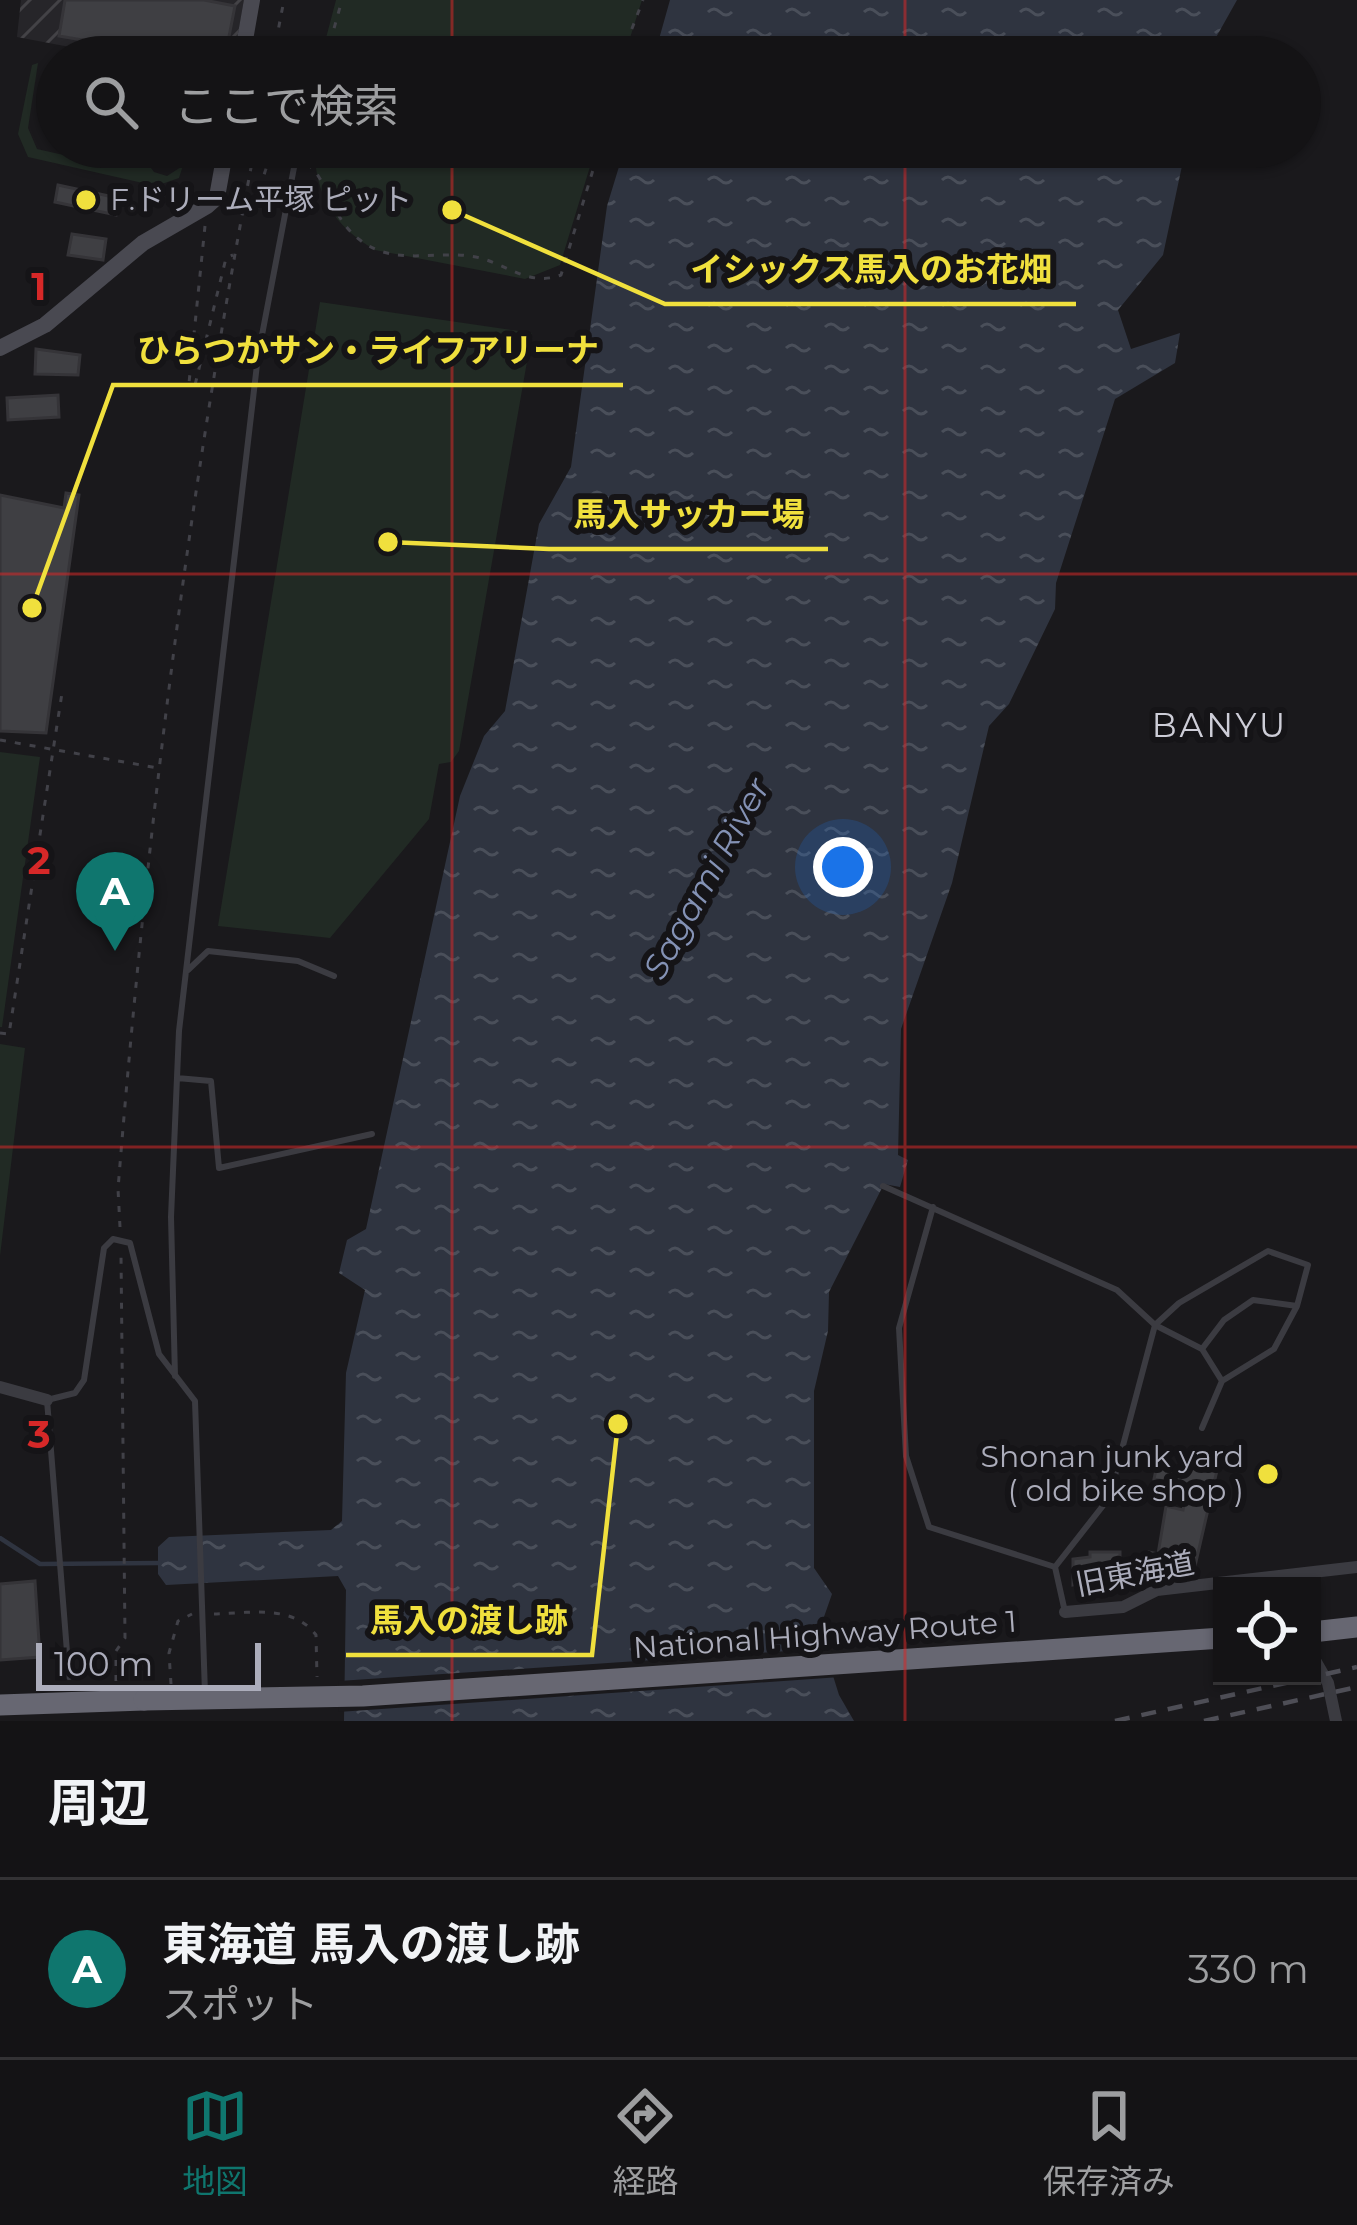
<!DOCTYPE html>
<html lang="ja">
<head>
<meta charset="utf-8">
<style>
  :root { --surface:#141315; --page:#1d1c1e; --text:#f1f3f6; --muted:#9d9ea0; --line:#333234; --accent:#0f766e }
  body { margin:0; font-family:Montserrat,"Noto Sans JP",sans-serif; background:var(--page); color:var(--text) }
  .controls { position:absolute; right:36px; bottom:36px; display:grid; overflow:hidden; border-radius:0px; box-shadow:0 3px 9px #0004 }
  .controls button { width:108px; height:108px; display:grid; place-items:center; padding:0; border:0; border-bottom:3px solid var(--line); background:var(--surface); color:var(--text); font:60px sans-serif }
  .scale { position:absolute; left:36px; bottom:30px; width:225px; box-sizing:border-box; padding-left:12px; border:6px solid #acadbb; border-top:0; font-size:33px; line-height:42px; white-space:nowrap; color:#acadbb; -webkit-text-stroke:9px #151417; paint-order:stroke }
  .you { position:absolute; left:843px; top:867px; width:42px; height:42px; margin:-30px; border:9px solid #fff; border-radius:50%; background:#1a73e8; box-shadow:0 0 0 18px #1a73e833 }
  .badge { display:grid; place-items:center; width:78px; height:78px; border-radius:50%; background:var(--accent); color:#fff; font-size:39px; font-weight:700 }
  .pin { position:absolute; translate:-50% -99px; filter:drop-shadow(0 3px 6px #0008) }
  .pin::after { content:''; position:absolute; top:63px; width:42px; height:36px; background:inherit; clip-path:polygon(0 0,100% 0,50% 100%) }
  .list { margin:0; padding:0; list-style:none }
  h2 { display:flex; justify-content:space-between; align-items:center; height:156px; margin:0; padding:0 48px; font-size:51px }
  h2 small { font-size:39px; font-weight:400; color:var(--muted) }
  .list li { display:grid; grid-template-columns:78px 1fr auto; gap:36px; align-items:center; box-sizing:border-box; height:180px; padding:0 48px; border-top:3px solid var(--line) }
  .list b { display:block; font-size:45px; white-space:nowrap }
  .list p { margin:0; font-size:39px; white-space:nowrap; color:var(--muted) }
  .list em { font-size:39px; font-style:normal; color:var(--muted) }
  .icon { flex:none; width:66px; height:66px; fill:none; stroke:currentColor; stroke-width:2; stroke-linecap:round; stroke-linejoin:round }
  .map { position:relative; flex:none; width:1357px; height:1721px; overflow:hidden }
  .search { position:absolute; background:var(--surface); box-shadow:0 3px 9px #0004; left:36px; right:36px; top:36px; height:132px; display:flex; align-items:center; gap:30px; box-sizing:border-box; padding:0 42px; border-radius:66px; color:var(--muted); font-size:45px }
  .sheet { height:336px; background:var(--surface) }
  nav { display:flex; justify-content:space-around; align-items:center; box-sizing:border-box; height:168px; border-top:3px solid var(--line); background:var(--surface); font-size:33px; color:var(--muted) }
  nav a { display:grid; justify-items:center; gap:6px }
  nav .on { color:var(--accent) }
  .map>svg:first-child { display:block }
</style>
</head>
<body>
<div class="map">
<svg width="1357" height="1721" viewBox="0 0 1357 1721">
  <defs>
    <pattern id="industrial-furrows" width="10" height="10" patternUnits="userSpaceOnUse" patternTransform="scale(3)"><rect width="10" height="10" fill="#262529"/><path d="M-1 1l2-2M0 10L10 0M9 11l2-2" fill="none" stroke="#434246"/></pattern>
    <pattern id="water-ripples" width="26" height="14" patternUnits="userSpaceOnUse" patternTransform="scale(3)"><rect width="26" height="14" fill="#2f3440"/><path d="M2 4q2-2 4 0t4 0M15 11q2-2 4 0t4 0" fill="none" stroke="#4a4f5a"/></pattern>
  </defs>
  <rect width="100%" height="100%" fill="#1a191c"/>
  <path fill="url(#industrial-furrows)" d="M21 0H244L234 57H123L17 37Z"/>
  <path fill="#212a24" d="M336 0H642L624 57H321Z
    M38 63 28 128 37 149 117 167 142 156 154 172 167 176 181 167 189 147 179 178 156 186 28 157 18 134 32 65Z
    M314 147H596L560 265 525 279 375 250C333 225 316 197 314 147Z
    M320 302 532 333 459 751 451 762 439 764 429 819 330 938 218 926Z
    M0 752 40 757 2 1027H0Z
    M0 1044 25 1048 0 1256Z"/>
  <path fill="url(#water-ripples)" d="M670 0H1237L1205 57H654Z
    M625 147H1186L1163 255 1118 310 1131 349 1180 333 1175 363 1115 399 1056 583 1055 609 1009 704 989 726 952 883 901 1029 898 1155 908 1160 900 1187 884 1184 829 1292 828 1331 814 1391V1568L832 1594 819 1631 839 1695 854 1721H344L346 1590 338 1576 166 1585 158 1574V1547L169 1537 331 1530 342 1521 346 1373 365 1290 339 1273 347 1240 366 1229 460 796 484 736 505 711 539 524 571 467 607 206Z"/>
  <path fill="#1a191c" d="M831 1648 840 1677 338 1712 339 1681Z"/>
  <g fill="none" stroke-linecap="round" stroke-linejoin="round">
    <path stroke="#2f3440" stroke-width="4.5" d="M0 1538 40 1564 160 1563"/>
  </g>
  <path fill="#3f3f43" stroke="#353438" stroke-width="3" d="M65 0H204L235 6 225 57H182L59 36Z
    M58 185 118 198 116 215 55 202Z
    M72 234 106 239 103 260 68 255Z
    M36 349 80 355 78 375 35 374Z
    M58 395 59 417 8 420 7 398Z
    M66 493 79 495 46 733 0 731V495L64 508Z
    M1182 1456 1218 1466 1193 1575 1166 1578 1144 1573 1149 1552 1158 1554 1166 1506 1183 1510 1188 1486 1154 1479 1157 1465 1178 1470Z
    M1090 1552H1120V1570H1108V1578L1073 1585V1559L1090 1557Z
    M35 1581 40 1657 0 1660V1584Z"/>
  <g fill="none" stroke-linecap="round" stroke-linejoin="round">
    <path stroke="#414148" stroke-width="3" stroke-dasharray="6 9" stroke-linecap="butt" d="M273 57 284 0
      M326 57 342 0
      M621 57 643 0
      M307 164C328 178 330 218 360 240 393 266 433 251 470 256 503 260 526 288 561 275L600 147
      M245 206 253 209 273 147
      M205 226 189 383 195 385 226 258 233 255
      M0 740 158 768
      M92 885 142 892
      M89 906 139 914
      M0 1033 9 1034 62 693
      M120 1227 118 1189C146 839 188 492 255 147
      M214 1614C249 1613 293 1604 316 1635L317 1677
      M116 1681V1651L125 1638 121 1255
      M171 1684 169 1653 178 1621 192 1614"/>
    <path stroke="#3b3b41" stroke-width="6" d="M188 970 208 951 298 961 334 976
      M177 1078 211 1081 219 1168 372 1134
      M883 1186 1117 1290 1155 1325 1109 1498 1055 1567 1065 1612
      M933 1207 899 1328 906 1456 929 1527 1055 1567
      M1202 1349 1224 1320 1253 1300 1297 1306
      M175 1376 171 1217 179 1031 258 356 296 157
      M1202 1428 1222 1381 1274 1349 1297 1306 1308 1265 1268 1251 1179 1303 1155 1325 1202 1349 1222 1381
      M69 1677 47 1400 75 1393 84 1380 104 1248 113 1239 130 1243 159 1354 195 1401 205 1693"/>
    <path stroke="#3b3b41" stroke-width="12" d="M0 1387 47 1400
      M1065 1612 1123 1607 1157 1590 1357 1567
      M1312 1655 1328 1683 1336 1721"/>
    <path stroke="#494951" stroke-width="16" d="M242 57 252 0
      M0 348 45 325 143 243 207 206 217 197 226 147"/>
    <path stroke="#676772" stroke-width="21" d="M1312 1632 1357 1627
      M0 1705 144 1700"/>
    <path stroke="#4e4e56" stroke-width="4.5" stroke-dasharray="15 12" stroke-linecap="butt" d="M1115 1721 1357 1667
      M1204 1721 1357 1687"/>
    <path stroke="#676772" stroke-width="21" d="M144 1700 363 1696 1222 1638"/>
  </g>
  <path fill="none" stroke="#d62828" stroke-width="3" stroke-opacity="0.55" d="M452 0V57M905 0V57M452 147V1721M905 147V1721M0 574H1357M0 1147H1357"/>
  <g fill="#f0e03d" stroke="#151417" stroke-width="4.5">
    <circle cx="86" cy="200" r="12"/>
    <circle cx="1268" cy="1474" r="12"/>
  </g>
  <g text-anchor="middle" stroke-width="12" stroke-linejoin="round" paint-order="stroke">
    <g font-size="30" fill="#acadbb" stroke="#151417" text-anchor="start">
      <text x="110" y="210">F.ドリーム平塚 ピット</text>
      <text x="1244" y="1467" text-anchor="end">Shonan junk yard<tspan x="1244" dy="34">( old bike shop )</tspan></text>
    </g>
    <g font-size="30" fill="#acadbb" stroke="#151417">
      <text transform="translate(1135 1574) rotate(-11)" y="10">旧東海道</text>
      <text transform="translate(825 1635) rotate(-4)" y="10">National Highway Route 1</text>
    </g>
    <g font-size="33" letter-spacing="3" fill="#cdcdd7" stroke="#151417">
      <text x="1220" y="737">BANYU</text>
    </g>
    <g font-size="33" font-style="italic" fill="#8492b5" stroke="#151417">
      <text transform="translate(706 878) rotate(-61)" y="12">Sagami River</text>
    </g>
  </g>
  <g font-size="39" text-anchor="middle" font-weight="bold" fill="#d62828" stroke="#151417" stroke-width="12" stroke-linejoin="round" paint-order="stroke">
    <text x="39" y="300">1</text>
    <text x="39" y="874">2</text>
    <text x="39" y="1448">3</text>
  </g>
  <path fill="none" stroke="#f0e03d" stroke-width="4.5" d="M452 210L665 304H1076M32 608L113 385H623M388 542L549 549H828M618 1424L592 1655H346"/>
  <g fill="#f0e03d" stroke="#151417" stroke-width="4.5">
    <circle cx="452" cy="210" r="12"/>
    <circle cx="32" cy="608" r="12"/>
    <circle cx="388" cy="542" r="12"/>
    <circle cx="618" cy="1424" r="12"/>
  </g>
  <g font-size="33" text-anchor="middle" font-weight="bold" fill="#f0e03d" stroke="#151417" stroke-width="12" stroke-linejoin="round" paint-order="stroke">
    <text x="871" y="281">イシックス馬入のお花畑</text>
    <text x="368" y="362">ひらつかサン・ライフアリーナ</text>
    <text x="689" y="526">馬入サッカー場</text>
    <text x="469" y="1632">馬入の渡し跡</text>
  </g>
</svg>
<div class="controls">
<button><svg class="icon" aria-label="locate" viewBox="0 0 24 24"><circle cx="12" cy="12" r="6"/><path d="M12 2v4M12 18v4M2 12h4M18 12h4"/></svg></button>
</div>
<div class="scale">100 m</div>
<div class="you"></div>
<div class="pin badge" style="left:115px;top:951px">A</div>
<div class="search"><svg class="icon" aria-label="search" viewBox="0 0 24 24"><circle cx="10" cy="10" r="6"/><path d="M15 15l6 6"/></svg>ここで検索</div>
</div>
<section class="sheet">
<h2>周辺<small></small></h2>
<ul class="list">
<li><span class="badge">A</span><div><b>東海道 馬入の渡し跡</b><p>スポット</p></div><em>330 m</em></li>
</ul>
</section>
<nav>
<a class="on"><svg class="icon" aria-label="map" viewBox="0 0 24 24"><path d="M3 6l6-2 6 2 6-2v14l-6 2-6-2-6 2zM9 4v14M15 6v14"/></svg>地図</a>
<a><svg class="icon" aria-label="directions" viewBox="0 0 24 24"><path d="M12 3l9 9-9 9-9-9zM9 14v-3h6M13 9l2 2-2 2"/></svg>経路</a>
<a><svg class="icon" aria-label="saved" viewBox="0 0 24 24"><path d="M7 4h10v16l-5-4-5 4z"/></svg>保存済み</a>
</nav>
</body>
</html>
